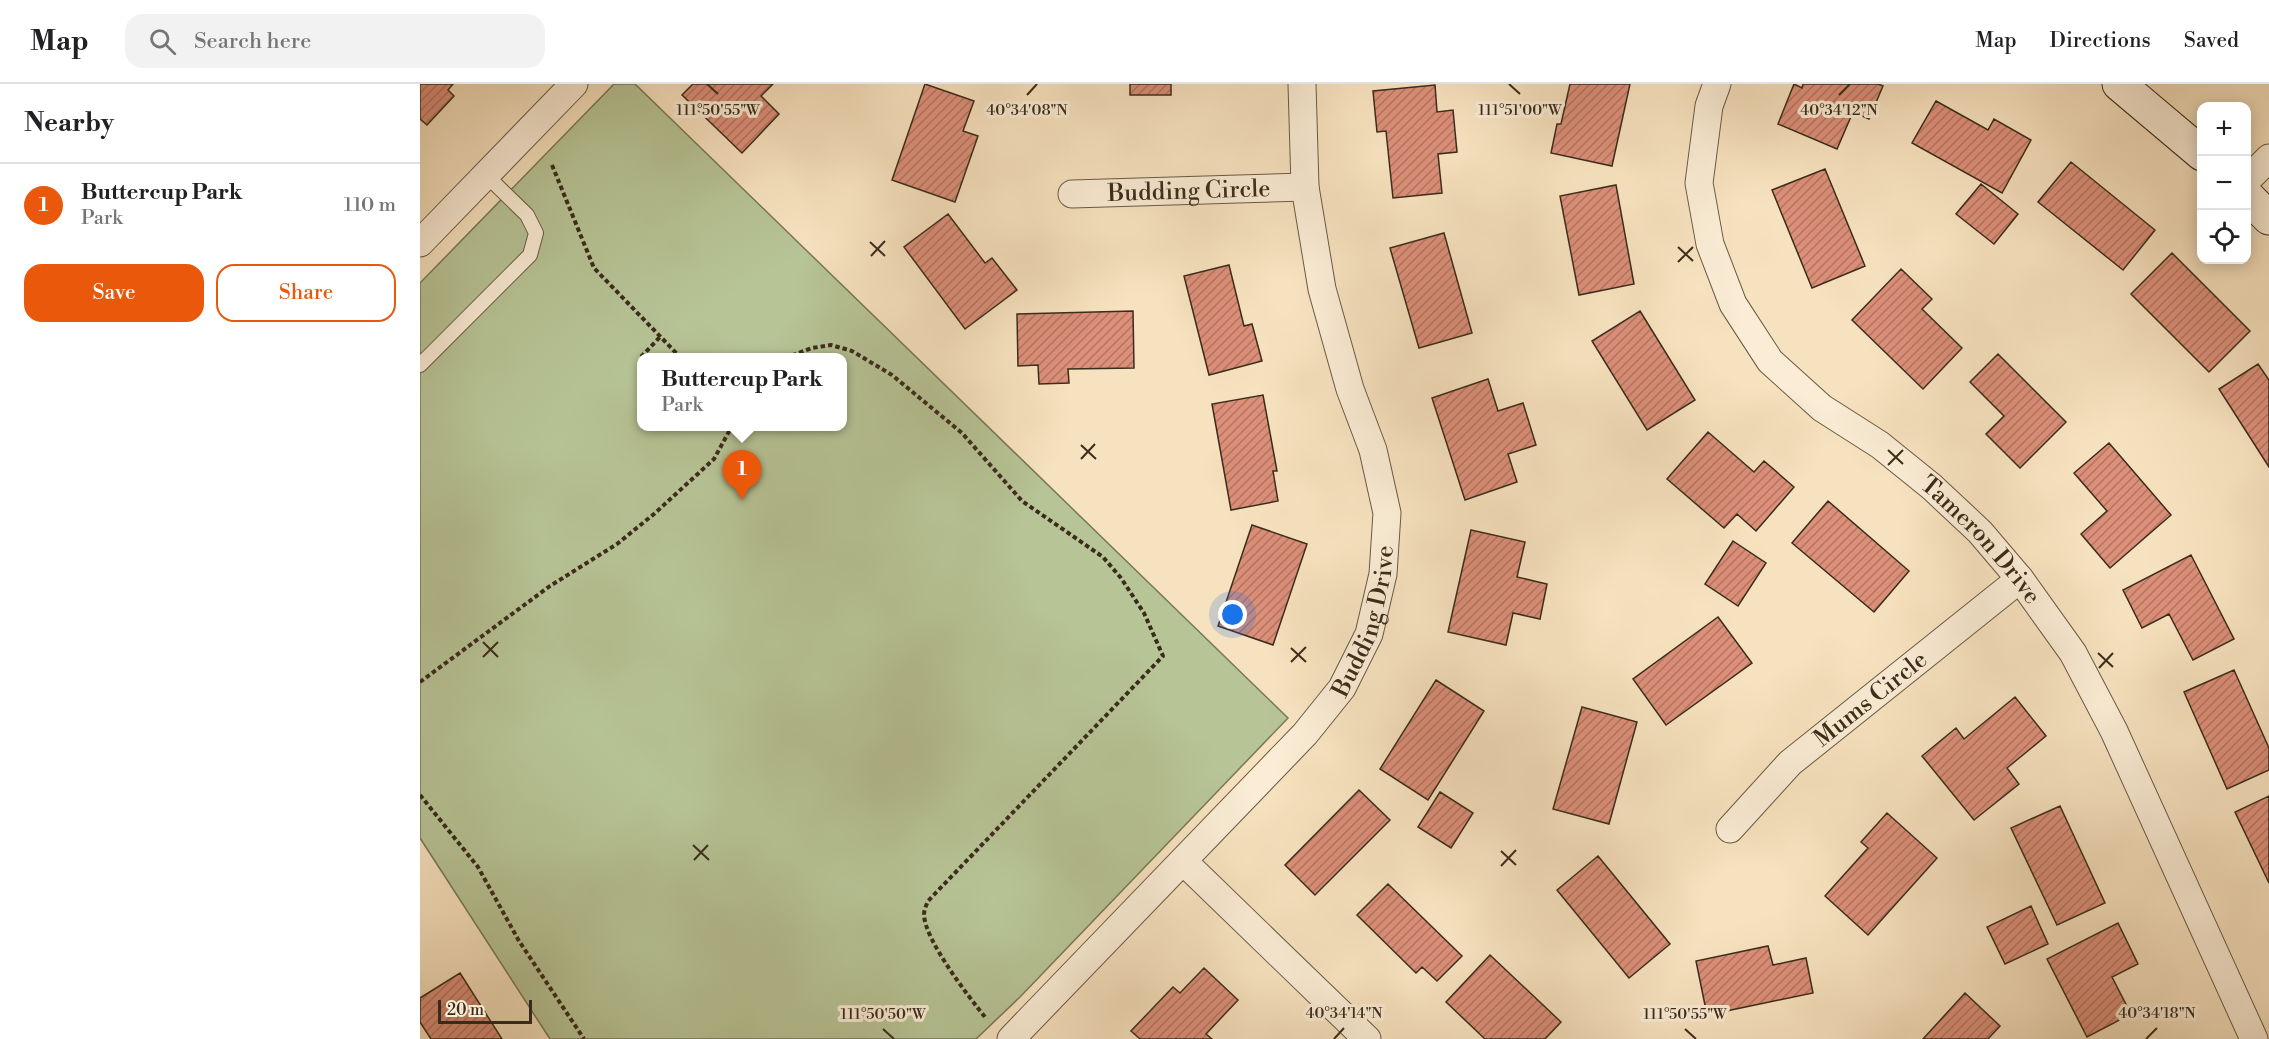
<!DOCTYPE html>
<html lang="en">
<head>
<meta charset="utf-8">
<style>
  :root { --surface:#fff; --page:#f2f2f2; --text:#202124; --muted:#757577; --line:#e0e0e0; --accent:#ea580c }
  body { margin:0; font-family:"Libre Bodoni",serif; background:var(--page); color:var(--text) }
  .controls { position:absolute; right:18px; top:18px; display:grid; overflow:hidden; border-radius:12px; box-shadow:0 3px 15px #0003 }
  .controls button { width:54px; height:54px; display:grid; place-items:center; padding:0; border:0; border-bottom:2px solid var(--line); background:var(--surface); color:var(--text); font:30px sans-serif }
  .scale { position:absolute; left:18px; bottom:15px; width:94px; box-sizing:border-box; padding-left:6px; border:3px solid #3a2c1b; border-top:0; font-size:16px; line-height:21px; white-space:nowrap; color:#3a2c1b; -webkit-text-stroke:4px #faecd5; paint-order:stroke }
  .you { position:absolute; left:813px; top:531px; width:21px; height:21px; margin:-15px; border:4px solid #fff; border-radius:50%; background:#1a73e8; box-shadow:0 0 0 9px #1a73e833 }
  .badge { display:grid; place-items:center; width:39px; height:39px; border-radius:50%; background:var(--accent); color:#fff; font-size:20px; font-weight:700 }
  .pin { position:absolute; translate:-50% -50px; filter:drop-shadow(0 2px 3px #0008) }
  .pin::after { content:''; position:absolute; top:32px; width:21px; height:18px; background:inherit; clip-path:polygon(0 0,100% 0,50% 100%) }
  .popup { position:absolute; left:217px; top:269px; width:210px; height:78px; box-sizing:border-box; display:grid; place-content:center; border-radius:12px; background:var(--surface); filter:drop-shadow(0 2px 4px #0005); font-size:20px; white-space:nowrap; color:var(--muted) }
  .popup b { font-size:22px; color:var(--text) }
  .popup::after { content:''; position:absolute; left:50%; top:100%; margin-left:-12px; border:12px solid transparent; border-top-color:var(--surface) }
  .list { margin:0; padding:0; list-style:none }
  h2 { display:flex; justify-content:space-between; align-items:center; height:78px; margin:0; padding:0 24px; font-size:26px }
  h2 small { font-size:20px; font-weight:400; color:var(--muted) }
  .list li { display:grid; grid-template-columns:39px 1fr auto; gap:18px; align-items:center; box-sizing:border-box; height:84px; padding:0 24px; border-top:2px solid var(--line) }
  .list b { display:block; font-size:22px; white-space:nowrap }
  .list p { margin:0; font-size:20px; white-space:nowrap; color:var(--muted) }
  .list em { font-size:20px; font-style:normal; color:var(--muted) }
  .actions { display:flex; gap:12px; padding:18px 24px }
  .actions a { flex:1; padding:14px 0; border:2px solid var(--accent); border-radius:18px; text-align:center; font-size:21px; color:var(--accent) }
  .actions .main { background:var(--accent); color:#fff }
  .icon { flex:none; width:33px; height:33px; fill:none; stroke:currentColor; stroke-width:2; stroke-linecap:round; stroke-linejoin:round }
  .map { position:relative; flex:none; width:1849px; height:955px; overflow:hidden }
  header { display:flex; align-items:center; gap:36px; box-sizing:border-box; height:84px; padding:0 30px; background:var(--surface); border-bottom:2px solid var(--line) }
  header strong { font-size:28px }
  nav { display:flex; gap:33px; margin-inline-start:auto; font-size:21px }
  .search { width:420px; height:54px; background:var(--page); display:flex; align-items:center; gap:15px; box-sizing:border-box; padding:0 21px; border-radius:18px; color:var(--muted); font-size:22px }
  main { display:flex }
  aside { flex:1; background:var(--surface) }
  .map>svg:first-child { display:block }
</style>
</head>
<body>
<header>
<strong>Map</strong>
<div class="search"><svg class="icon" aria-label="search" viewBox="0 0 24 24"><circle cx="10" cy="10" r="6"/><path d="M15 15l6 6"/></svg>Search here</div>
<nav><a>Map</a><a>Directions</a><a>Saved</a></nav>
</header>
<main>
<aside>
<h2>Nearby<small></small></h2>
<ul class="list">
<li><span class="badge">1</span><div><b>Buttercup Park</b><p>Park</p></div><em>110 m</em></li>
</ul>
<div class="actions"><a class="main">Save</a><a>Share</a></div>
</aside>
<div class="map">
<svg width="1849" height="955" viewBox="0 0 1849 955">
  <defs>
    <pattern id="building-hatch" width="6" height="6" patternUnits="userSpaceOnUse" patternTransform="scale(1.5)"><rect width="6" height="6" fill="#dc8f79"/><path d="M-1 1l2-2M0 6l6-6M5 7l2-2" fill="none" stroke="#b37562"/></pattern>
  </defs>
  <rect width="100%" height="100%" fill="#f7e2bf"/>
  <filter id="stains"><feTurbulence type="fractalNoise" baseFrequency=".00333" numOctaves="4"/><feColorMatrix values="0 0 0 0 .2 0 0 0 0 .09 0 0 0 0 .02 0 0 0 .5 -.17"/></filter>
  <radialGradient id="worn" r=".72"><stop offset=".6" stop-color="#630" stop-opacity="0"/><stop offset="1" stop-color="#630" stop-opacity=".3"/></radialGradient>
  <path fill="#b7c496" stroke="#787858" stroke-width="1.5" fill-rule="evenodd" d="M194 0H215L868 634 600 913 556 955H130L0 754V199ZM222 274H422V342H222Z"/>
  <path fill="url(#building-hatch)" stroke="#3a2c1b" stroke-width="1.5" d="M0 0H33L28 6 34 12 7 41 0 35Z
    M273 0H353L341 12 359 30 322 69 262 11Z
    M505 0 554 17 543 47 558 52 535 118 472 96Z
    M710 0H751V11H710Z
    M1150 0H1210L1192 82 1131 69 1137 40H1141Z
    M1374 0 1382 4 1383 0H1458L1463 2 1449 35 1433 28 1417 65 1358 40Z
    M1015 1 1017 28 1033 26 1037 68 1018 70 1022 109 973 114 966 47 957 48 953 7Z
    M1516 17 1568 46 1574 35 1611 56 1582 109 1492 59Z
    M1651 78 1735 146 1703 186 1618 118Z
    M1405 85 1445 182 1392 204 1352 106Z
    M1561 100 1598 130 1574 160 1536 130Z
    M1196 101 1214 200 1159 211 1140 112Z
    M528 130 565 179 572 174 597 206 545 245 484 163Z
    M1024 149 1052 249 999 264 970 164Z
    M1752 169 1830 247 1789 288 1711 210Z
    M809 181 824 242 832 240 842 277 789 291 764 192Z
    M1481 185 1512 215 1502 225 1542 264 1503 305 1432 236Z
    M713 227 714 284 648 285 649 299 619 300 618 281 598 282 597 230Z
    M1220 227 1275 316 1227 346 1172 257Z
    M1578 270 1646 338 1600 384 1566 350 1584 332 1550 298Z
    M1838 280 1849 296V383L1799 305Z
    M1068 295 1078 327 1103 319 1116 361 1088 370 1097 398 1045 416 1012 314Z
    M843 311 857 387H853L858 417 811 426 792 320Z
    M1288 348 1334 388 1344 377 1374 403 1336 447 1317 430 1304 444 1247 395Z
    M1689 359 1751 431 1690 484 1661 450 1687 427 1654 389Z
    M1408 417 1489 487 1454 528 1372 459Z
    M832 441 887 460 853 561 798 542Z
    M1051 446 1105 458 1097 493 1127 500 1120 535 1093 529 1086 561 1028 548Z
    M1313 457 1346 479 1318 522 1285 500Z
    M1771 471 1814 555 1773 576 1749 530 1722 544 1703 506Z
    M1298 533 1332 579 1246 641 1213 595Z
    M1814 586 1849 664V686L1807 705 1764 608Z
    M1016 596 1064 627 1008 716 960 685Z
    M1595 613 1626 652 1587 684 1599 700 1554 736 1502 672 1536 644 1544 655Z
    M1162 623 1217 638 1189 740 1133 725Z
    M939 706 970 736 895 811 865 781Z
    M1020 708 1053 729 1031 764 998 743Z
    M1849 712V799L1815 728Z
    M1640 722 1685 819 1637 841 1591 744Z
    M1467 729 1517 774 1448 851 1405 812 1448 764 1441 758Z
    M1178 772 1250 860 1209 894 1137 806Z
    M968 800 1042 872 1017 897 1002 883 996 889 937 831Z
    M1611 822 1628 860 1585 880 1567 843Z
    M1698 839 1718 880 1692 893 1711 930 1667 953 1627 875Z
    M1348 862 1353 881 1386 874 1393 909 1287 931 1276 877Z
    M1070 871 1141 938 1125 955H1065L1026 918Z
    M784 884 818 916 786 950 792 955H720L711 947 753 903 760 909Z
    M40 889 82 955H11L0 938V914Z
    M1545 909 1580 942 1568 955H1503Z"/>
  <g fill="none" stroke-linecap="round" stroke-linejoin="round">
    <g stroke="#695a44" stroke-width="16">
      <path id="lane" d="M0 281 110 171 116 149 107 131 66 91"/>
    </g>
    <g stroke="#695a44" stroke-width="29">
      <g id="street">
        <path id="s1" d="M1297 0 1289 22 1279 99 1290 160 1313 220 1350 277 1402 324 1460 361 1512 403 1560 448 1600 495 1653 569 1694 647 1834 955"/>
        <path d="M1826 97 1849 74"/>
        <path id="s2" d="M652 110 885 103"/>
        <path d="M0 159 154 0"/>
        <path id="s3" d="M1310 745 1370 679 1600 495"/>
        <path d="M763 777 947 955"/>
        <path id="s4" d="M591 955 885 650 922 604 949 550 963 490 967 429 953 366 930 305 902 205 885 103 882 0"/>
      </g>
    </g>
    <g stroke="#3a2c1b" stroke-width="35">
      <path id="secondary" d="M1699 0 1782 70
        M1826 111 1849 134"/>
    </g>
    <path stroke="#3a2c1b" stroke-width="4" stroke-dasharray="4.5 3" stroke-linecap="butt" d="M132 81 174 184 261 274
      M221 273 240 253
      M365 274 392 264 411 261 432 267 472 291 542 349 602 417 683 473 701 494 724 529 743 572 508 817C506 822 504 826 504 831 505 856 548 912 565 933
      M0 598 130 502 197 460 234 430 294 375 312 342
      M0 711 58 783 99 857 164 955"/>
    <use href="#lane" stroke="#faecd5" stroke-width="14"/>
    <use href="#street" stroke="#faecd5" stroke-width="27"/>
    <use href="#secondary" stroke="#faecd5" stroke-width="33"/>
  </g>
  <path fill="none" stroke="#3a2c1b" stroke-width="2" d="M287 0 298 10M1089 0 1100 10M607 11 617 0M1419 11 1430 0M450 158 465 172M1258 163 1273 177M451 172 465 157M1258 178 1273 163M661 361 676 375M1468 366 1483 380M661 375 675 360M1468 381 1483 366M63 558 78 573M871 564 886 578M1678 569 1693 583M63 573 78 558M871 578 886 563M1679 584 1693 569M273 761 289 776M1081 767 1096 781M274 776 288 761M1081 782 1096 766M463 945 474 955M1265 945 1276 955M914 955 924 944M1726 955 1737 944"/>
  <g text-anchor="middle" stroke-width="6" stroke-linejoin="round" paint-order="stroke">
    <g font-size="24" fill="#3a2c1b" stroke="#faecd5">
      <text dy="8" stroke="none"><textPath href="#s2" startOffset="117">Budding Circle</textPath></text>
      <text dy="8" stroke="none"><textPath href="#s1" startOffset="573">Tameron Drive</textPath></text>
      <text dy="8" stroke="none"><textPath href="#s4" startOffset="554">Budding Drive</textPath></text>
      <text dy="8" stroke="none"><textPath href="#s3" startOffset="192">Mums Circle</textPath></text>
    </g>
  </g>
  <g font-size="15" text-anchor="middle" fill="#3a2c1b" stroke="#faecd5" stroke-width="6" stroke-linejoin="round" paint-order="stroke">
    <text x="298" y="31">111°50'55"W</text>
    <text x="1100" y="31">111°51'00"W</text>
    <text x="607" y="31">40°34'08"N</text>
    <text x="1419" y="31">40°34'12"N</text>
    <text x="924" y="934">40°34'14"N</text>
    <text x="1737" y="934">40°34'18"N</text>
    <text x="463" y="935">111°50'50"W</text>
    <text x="1265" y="935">111°50'55"W</text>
  </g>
  <rect width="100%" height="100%" filter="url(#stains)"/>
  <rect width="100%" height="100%" fill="url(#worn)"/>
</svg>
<div class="controls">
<button>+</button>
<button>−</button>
<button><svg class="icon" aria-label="locate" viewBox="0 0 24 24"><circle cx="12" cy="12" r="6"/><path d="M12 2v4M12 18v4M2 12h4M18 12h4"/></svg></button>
</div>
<div class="scale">20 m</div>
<div class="you"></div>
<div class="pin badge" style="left:322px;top:416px">1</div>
<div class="popup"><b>Buttercup Park</b>Park</div>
</div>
</main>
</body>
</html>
